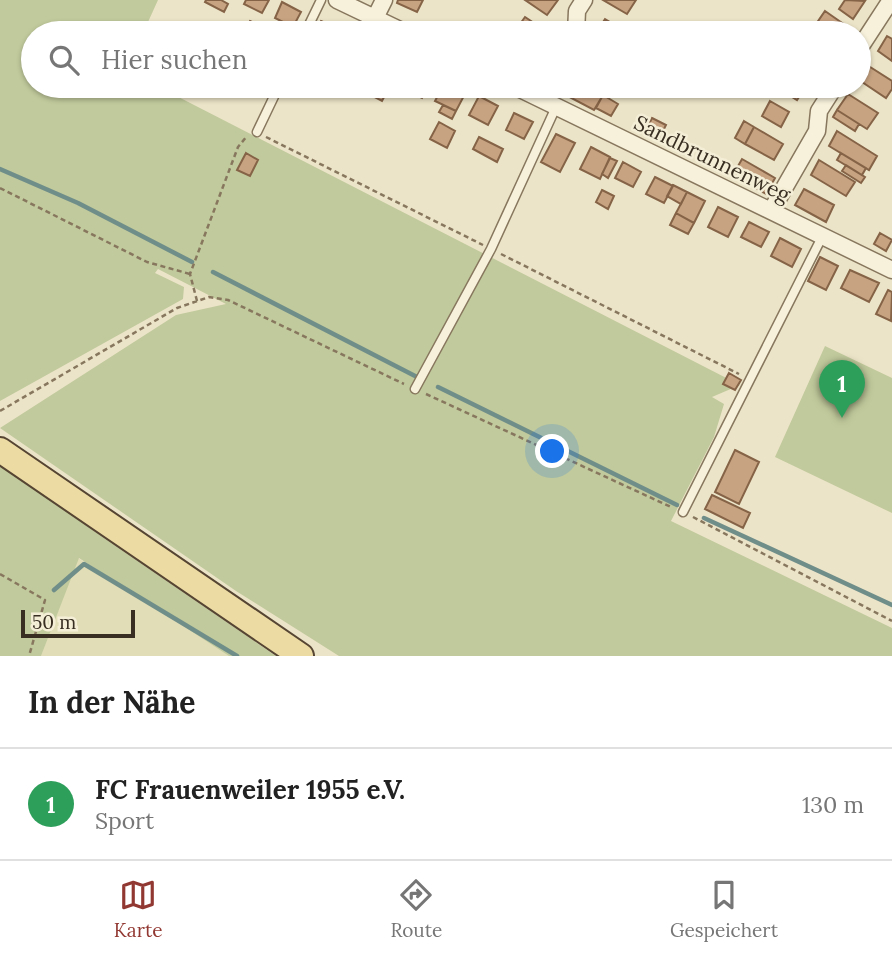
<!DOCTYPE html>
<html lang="de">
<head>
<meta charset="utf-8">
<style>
  :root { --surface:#fff; --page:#f2f2f2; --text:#222; --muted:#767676; --line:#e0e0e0; --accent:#923832 }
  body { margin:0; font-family:Lora,serif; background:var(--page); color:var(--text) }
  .scale { position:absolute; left:21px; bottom:18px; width:114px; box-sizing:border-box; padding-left:7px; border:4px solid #382e21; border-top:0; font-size:19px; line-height:24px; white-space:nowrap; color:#382e21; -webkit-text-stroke:5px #f4eed7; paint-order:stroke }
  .you { position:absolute; left:553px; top:452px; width:24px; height:24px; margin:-18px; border:5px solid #fff; border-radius:50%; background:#1a73e8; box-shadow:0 0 0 10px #1a73e833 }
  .badge { display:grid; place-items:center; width:46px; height:46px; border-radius:50%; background:var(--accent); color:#fff; font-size:23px; font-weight:700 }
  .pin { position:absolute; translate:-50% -58px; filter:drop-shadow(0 2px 4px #0008) }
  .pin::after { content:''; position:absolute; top:37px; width:24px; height:21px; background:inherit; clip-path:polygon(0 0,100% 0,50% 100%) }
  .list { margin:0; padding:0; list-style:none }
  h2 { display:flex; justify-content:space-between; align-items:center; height:91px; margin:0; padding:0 28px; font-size:30px }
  h2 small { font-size:23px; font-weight:400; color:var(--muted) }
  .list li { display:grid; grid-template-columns:46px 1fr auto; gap:21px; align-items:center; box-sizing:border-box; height:112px; padding:0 28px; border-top:2px solid var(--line) }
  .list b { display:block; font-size:26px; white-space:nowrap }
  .list p { margin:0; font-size:23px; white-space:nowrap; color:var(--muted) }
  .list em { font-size:23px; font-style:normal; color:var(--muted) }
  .icon { flex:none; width:38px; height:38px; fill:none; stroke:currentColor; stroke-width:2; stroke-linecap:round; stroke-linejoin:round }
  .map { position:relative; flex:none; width:892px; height:656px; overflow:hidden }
  .search { position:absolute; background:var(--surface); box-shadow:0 2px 5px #0004; left:21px; right:21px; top:21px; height:77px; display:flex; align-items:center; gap:18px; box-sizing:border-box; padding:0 24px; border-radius:38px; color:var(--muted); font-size:26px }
  .sheet { height:203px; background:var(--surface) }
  nav { display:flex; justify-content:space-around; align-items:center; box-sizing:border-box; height:98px; border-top:2px solid var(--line); background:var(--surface); font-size:19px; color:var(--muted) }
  nav a { display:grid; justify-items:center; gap:4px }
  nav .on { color:var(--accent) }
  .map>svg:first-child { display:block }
</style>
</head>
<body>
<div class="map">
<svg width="892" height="656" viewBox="0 0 892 656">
  <rect width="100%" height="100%" fill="#ece4c8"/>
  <path fill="#e1ddb6" d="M78 558 229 656H41Z"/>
  <path fill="#c1ca9c" d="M0 0H158L143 33H33V86H157L740 385 712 397 724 404 714 437 671 521 892 628V656H339L236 591 0 428 176 315 226 304 158 269 155 273 184 287 183 299 0 401Z
    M825 346 892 378V513L775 457Z
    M0 463 98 534 276 656H229L79 558 41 656H0Z"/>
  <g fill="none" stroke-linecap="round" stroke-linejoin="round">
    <path stroke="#708e89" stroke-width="4.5" d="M0 169 78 203 192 262
      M213 272 417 377
      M438 387 677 505
      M704 518 892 605
      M54 590 84 564 237 656"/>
  </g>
  <path fill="#c7a381" stroke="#856346" stroke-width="2" d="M206 0H221L228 4 224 12 205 2Z
    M246 0H269L262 13 244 4Z
    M398 0H423L417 12 397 3Z
    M525 0H558L547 15Z
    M603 0H636L627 14Z
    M845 0 865 1 853 19 839 9Z
    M282 2 301 12 293 27 275 18Z
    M825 11 845 25 840 33H817L812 30Z
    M525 17 549 33 515 31Z
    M605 19 628 33H596Z
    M250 21 274 33H250L245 31Z
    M321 21 340 30 339 33H315Z
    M887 36 892 39V61L878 51Z
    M867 65 892 81V89L886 98 859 80Z
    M365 86H390L382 101 363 91Z
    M402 86H428L422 98 401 88Z
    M443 86H458L467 90 456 111 435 101Z
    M563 86H586L603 95 594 110 560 92Z
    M775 86H806L797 100Z
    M848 94 878 113 867 129 837 110Z
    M603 95 618 104 611 116 596 108Z
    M479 96 498 106 488 125 469 115Z
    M770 101 789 112 781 127 762 116Z
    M443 105 456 111 452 119 439 112Z
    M837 110 859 124 855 131 833 117Z
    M514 113 533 122 524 139 506 130Z
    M652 118 666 125 659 139 645 132Z
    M744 121 754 127 745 144 735 138Z
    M439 122 455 131 447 148 430 139Z
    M754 127 783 144 774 160 745 144Z
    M837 131 877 156 869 170 829 146Z
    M556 134 575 143 560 172 541 162Z
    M479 137 503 149 497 162 473 149Z
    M591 147 610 157 600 179 580 169Z
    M246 153 258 160 250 176 237 170Z
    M841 153 866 168 862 175 837 160Z
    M610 158 617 161 608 178 602 174Z
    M742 159 775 178 766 194 733 175Z
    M819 160 855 182 846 196 811 175Z
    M623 162 641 172 633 187 615 178Z
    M846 165 865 177 861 183 842 171Z
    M655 177 673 186 664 203 646 194Z
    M673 185 687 192 681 204 667 196Z
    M804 189 834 205 826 222 795 205Z
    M602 190 614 196 608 209 596 202Z
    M687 192 705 201 694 223 676 213Z
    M718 207 738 217 728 237 708 227Z
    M676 213 694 223 688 234 670 225Z
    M749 222 769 232 761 247 741 237Z
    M880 233 892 240 886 251 874 244Z
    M780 238 801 249 792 267 771 256Z
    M820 257 838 266 826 290 808 281Z
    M850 270 879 283 869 302 841 288Z
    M888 290 892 292 891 321 876 314Z
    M729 373 741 380 735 390 723 384Z
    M735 450 759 462 739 504 715 492Z
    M712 495 750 513 743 528 705 509Z"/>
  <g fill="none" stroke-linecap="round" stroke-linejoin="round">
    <g stroke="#87775e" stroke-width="11">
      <path id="service" d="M305 33 321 0
        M257 132 279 86
        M415 389 491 249 556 107
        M683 512 822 237"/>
    </g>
    <g stroke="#87775e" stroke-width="19">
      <path id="minor" d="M337 0 406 33
        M375 18 384 0
        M576 33 577 11 584 0
        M859 49 891 0
        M514 86 892 270
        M771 211 817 131 819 111 835 86"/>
    </g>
    <g stroke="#554532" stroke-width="28">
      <path id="primary" d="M0 450 301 656"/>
    </g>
    <path stroke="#87775e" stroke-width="2.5" stroke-dasharray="5 3.5" stroke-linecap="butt" d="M266 137 483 245
      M0 188 147 262 190 274
      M501 254 739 374
      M197 301 190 274 238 147 247 136
      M426 394 671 507
      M0 411 177 308 209 297 228 300 404 384
      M693 517 892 621
      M0 574 45 600 29 656"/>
    <use href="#service" stroke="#f7f1db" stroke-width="8"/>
    <use href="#minor" stroke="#f7f1db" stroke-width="16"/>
    <use href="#primary" stroke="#ecdba3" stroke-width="24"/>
  </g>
  <g text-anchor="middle" stroke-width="5" stroke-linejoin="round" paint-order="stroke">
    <g font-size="21" fill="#382e21" stroke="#f4eed7">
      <text transform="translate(712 159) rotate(26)" y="7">Sandbrunnenweg</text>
    </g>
  </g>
</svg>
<div class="scale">50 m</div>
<div class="you"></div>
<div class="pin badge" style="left:842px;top:418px;background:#2e9e5b">1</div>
<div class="search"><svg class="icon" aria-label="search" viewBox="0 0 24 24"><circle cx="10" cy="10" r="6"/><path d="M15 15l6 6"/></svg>Hier suchen</div>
</div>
<section class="sheet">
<h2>In der Nähe<small></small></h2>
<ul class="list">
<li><span class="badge" style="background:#2e9e5b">1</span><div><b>FC Frauenweiler 1955 e.V.</b><p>Sport</p></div><em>130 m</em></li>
</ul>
</section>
<nav>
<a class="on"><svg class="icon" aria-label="map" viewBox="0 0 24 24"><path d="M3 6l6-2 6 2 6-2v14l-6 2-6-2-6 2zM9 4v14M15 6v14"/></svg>Karte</a>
<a><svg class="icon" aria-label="directions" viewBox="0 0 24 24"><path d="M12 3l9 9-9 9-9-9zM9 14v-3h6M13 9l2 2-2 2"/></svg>Route</a>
<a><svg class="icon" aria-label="saved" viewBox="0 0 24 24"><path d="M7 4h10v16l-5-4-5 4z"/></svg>Gespeichert</a>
</nav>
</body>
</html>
